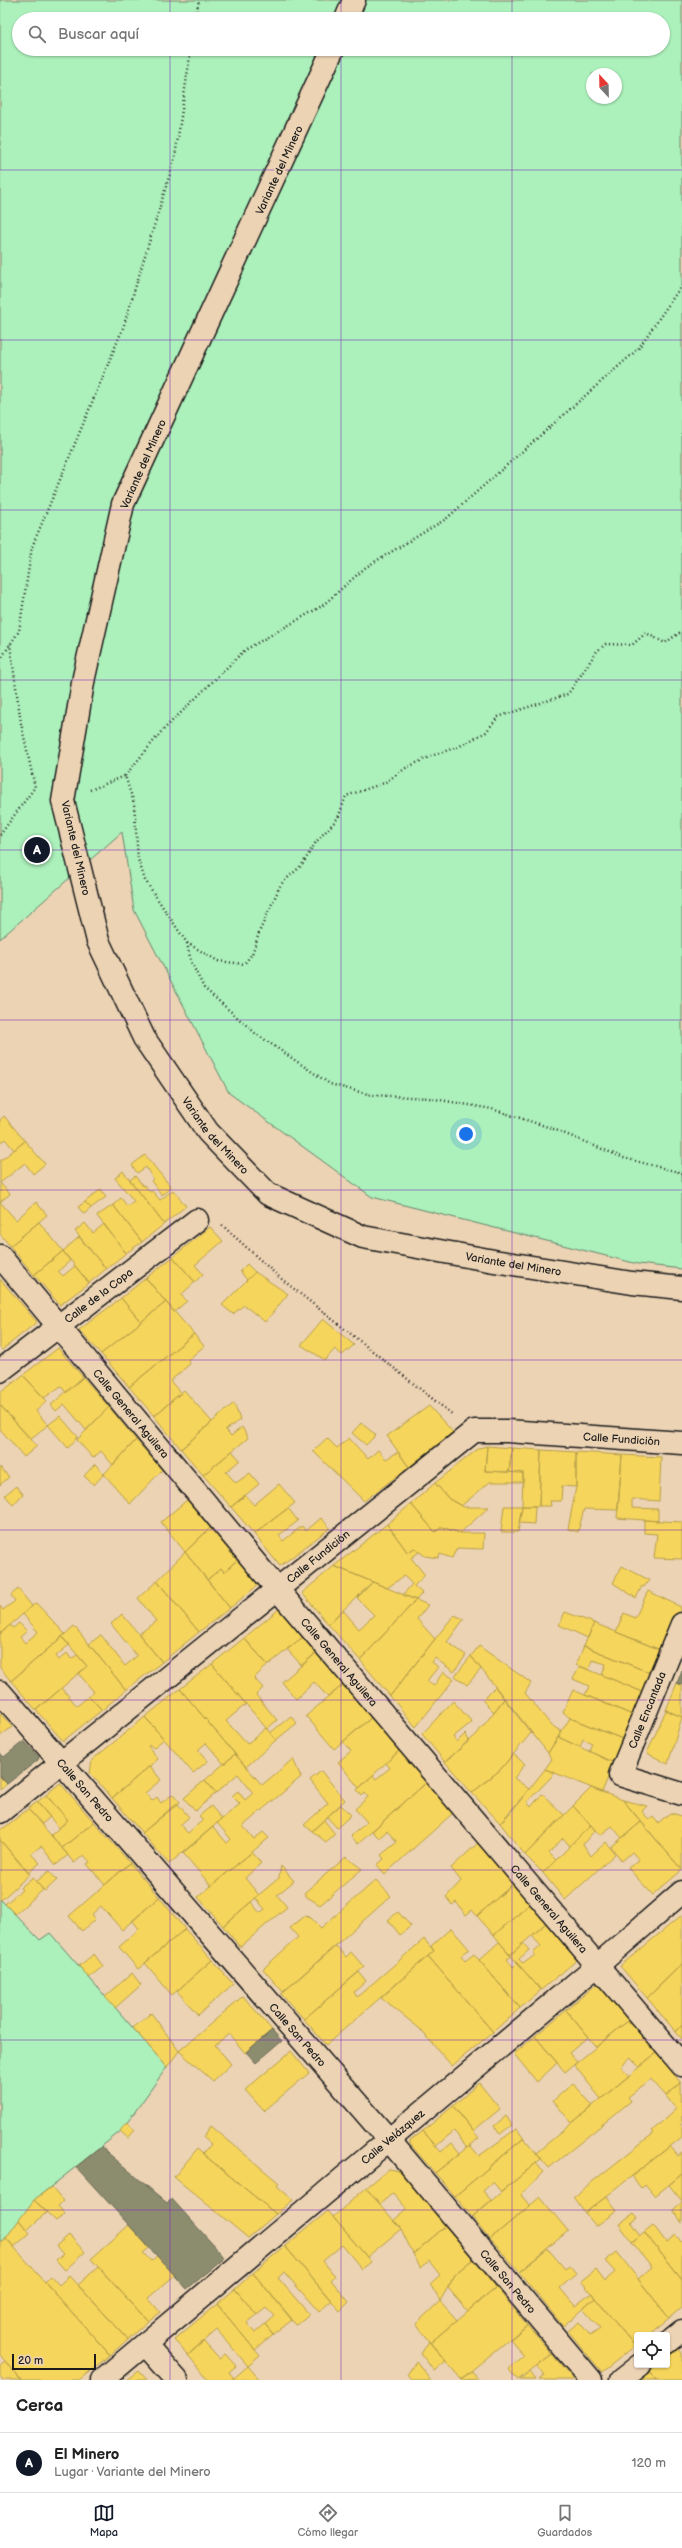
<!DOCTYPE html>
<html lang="es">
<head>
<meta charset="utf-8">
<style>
  :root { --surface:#fff; --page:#f6f6f6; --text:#222; --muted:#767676; --line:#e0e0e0; --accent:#111827 }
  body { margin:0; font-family:"Balsamiq Sans",sans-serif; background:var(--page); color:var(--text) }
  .controls { position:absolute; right:12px; bottom:12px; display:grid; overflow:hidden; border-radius:4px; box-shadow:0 1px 3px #0004 }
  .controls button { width:36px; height:36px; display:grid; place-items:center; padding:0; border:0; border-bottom:1px solid var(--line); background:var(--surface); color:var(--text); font:20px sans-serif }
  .compass { position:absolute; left:586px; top:68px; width:36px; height:36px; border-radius:50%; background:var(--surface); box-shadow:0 1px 3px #0004; rotate:338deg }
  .scale { position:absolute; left:12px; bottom:10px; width:84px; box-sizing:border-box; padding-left:4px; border:2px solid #1c1c1c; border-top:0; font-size:11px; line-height:14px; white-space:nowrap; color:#1c1c1c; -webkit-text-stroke:3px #ecd3b4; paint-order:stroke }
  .you { position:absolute; left:466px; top:1134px; width:14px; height:14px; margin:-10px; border:3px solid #fff; border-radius:50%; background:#1a73e8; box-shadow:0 0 0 6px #1a73e833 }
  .badge { display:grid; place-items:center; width:26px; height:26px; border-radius:50%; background:var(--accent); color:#fff; font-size:13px; font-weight:700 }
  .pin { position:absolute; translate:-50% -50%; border:2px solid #fff; box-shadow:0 1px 4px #0006 }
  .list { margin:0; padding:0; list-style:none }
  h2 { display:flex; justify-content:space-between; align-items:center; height:52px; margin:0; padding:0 16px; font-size:17px }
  h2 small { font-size:13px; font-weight:400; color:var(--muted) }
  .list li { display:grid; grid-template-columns:26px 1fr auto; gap:12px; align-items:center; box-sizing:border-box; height:60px; padding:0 16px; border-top:1px solid var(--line) }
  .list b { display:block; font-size:15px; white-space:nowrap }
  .list p { margin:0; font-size:13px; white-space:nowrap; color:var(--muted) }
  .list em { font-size:13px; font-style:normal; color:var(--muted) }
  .icon { flex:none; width:22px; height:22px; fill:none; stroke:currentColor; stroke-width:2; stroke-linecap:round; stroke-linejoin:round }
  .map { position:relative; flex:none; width:682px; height:2380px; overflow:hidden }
  .search { position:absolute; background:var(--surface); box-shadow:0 1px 3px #0004; left:12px; right:12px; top:12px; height:44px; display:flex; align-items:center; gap:10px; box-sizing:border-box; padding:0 14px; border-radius:22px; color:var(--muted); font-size:15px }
  .sheet { height:112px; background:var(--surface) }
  nav { display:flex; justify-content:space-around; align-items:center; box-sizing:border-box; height:56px; border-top:1px solid var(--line); background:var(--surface); font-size:11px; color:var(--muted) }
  nav a { display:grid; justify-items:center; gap:2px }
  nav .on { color:var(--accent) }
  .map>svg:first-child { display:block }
</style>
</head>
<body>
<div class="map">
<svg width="682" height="2380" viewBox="0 0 682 2380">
  <rect width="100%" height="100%" fill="#ecd3b4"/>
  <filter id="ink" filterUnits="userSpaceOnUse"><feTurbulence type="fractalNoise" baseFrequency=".025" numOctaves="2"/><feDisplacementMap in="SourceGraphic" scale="8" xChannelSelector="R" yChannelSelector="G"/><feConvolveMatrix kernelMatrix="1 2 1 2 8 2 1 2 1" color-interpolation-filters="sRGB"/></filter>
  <g filter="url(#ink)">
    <path fill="#acf0bb" stroke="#64866c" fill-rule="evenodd" d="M0 0H682V1269L638 1264 372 1197 229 1093 134 910 122 832 0 939ZM19 19H663V49H19ZM592 74H616V98H592Z
      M0 1899 40 1940 50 1933 167 2067 121 2131 34 2200 6 2238 0 2242Z"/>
    <path fill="#f6d55c" stroke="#b59e49" d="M4 1116 25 1141 14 1150 5 1139 0 1143V1120Z
      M25 1141 45 1164 33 1174 25 1163 0 1183 10 1194 0 1202V1161Z
      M145 1155 171 1187 162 1195 151 1181 153 1179 146 1167 137 1173 132 1165Z
      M123 1171 164 1224 142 1242 113 1205 121 1198 127 1206 134 1201 115 1178Z
      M135 1176 143 1186 144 1185 150 1192 152 1191 160 1200 173 1190 186 1206 164 1224 130 1180Z
      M101 1189 106 1197 91 1208 85 1202Z
      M0 1202 16 1220 36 1202 47 1215 10 1246 0 1234Z
      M85 1202 91 1208 84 1214 78 1207Z
      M113 1205 142 1242 126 1253 97 1216Z
      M39 1222 63 1251 34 1275 10 1246Z
      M85 1223 93 1233 104 1224 126 1253 106 1269 75 1231Z
      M210 1227 223 1241 195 1265 203 1274 195 1282 173 1257Z
      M79 1237 106 1269 89 1283 63 1251Z
      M63 1251 70 1261 58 1271 63 1276 75 1266 89 1283 60 1305 34 1275Z
      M173 1257 195 1282 181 1295 187 1301 174 1312 146 1278Z
      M247 1264 255 1272 247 1280 240 1271Z
      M255 1272 288 1294 265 1322 244 1305 233 1314 222 1305Z
      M146 1278 166 1302 141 1322 121 1298Z
      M0 1279 37 1322 2 1350 0 1348Z
      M121 1298 141 1322 101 1354 79 1330Z
      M166 1302 194 1334 129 1387 101 1354Z
      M323 1319 354 1345 342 1355 335 1349 325 1360 301 1345Z
      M194 1334 204 1346 188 1360 190 1364 170 1381 181 1393 154 1416 129 1387Z
      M58 1348 83 1377 66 1393 61 1386 44 1398 23 1375Z
      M23 1375 47 1401 36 1411 48 1425 30 1439 0 1405V1393Z
      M83 1377 109 1407 86 1430 64 1404 56 1411 51 1405Z
      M184 1390 212 1422 181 1449 154 1416Z
      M234 1403 240 1420 225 1430 231 1436 242 1427 248 1438 203 1475 181 1449Z
      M0 1405 37 1446 24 1457 0 1429Z
      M429 1406 453 1432 409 1467 387 1436Z
      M109 1407 136 1440 113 1465 101 1451 93 1458 77 1440Z
      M60 1416 78 1437 68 1448 48 1425Z
      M361 1423 376 1435 366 1445 352 1433Z
      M327 1438 337 1448 349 1438 368 1459 378 1450 386 1459 398 1452 409 1467 364 1501 313 1451Z
      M136 1440 162 1470 130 1504 104 1474Z
      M487 1446 485 1471 523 1473V1482H490L461 1506 449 1499 435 1483 479 1448Z
      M487 1446 512 1448 509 1472 485 1471Z
      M512 1448 541 1450 539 1506H522L523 1473 509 1472Z
      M541 1450 576 1452V1487L562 1486 561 1501H550L551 1506H539Z
      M232 1451 240 1460 226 1472 236 1483 250 1473 259 1484 231 1507 203 1475Z
      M576 1452 622 1455 618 1510 584 1509 578 1532 568 1529 576 1487Z
      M622 1455 661 1457 659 1501 632 1499V1508L658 1509V1521L617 1518Z
      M95 1464 104 1474 94 1485 84 1476Z
      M0 1467 9 1477 0 1485Z
      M435 1483 449 1499 464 1507H489L460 1533 442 1527 435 1532 411 1504Z
      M279 1484 295 1503 254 1534 231 1507 245 1495 254 1505Z
      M16 1486 23 1494 13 1505 5 1495Z
      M187 1500 210 1528 185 1552 161 1522Z
      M411 1504 435 1532 442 1527 460 1533H484L483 1549 457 1548 452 1558 440 1554 438 1558 425 1556 414 1548 408 1553 387 1524Z
      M504 1506H522L518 1532H501Z
      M522 1506H535L534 1524 519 1523Z
      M288 1508 298 1521 279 1535 283 1541 302 1526 306 1531 321 1518 330 1528 280 1566 254 1534Z
      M644 1520 682 1522V1559L654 1558 657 1534 644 1533Z
      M387 1524 408 1553 414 1548 419 1552 411 1558 425 1575 414 1586 422 1593 416 1600 403 1595 412 1584 404 1576 387 1588 334 1566Z
      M210 1528 237 1560 224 1572 221 1568 207 1580 185 1552Z
      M185 1552 230 1608 199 1632 157 1581Z
      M237 1560 258 1585 230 1608 207 1580 221 1568 224 1572Z
      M334 1566 373 1582 328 1624 302 1593Z
      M622 1566 649 1580 644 1587 642 1586 636 1598 613 1583Z
      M157 1581 199 1632 162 1662 139 1634 156 1621 138 1598Z
      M373 1582 416 1600 360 1660 328 1624 343 1610 359 1629 374 1615 357 1598Z
      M18 1589 32 1606 0 1634V1606L3 1610 15 1601 11 1595Z
      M648 1591 681 1607 663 1651 616 1632 624 1613 635 1618Z
      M416 1600 428 1605 417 1619 435 1639 390 1696 360 1660Z
      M36 1603 65 1634 11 1681 0 1668V1634L10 1625 13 1628 19 1623 27 1631 20 1637 25 1643 38 1632 23 1614Z
      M279 1609 303 1637 268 1665 244 1638Z
      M565 1612 594 1623 588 1638 559 1625Z
      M122 1614 162 1662 126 1690 89 1644 101 1635 125 1666 137 1656 111 1624Z
      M454 1615 464 1619 447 1642 466 1655 454 1672 435 1658 432 1662 438 1667 427 1681 434 1686 443 1672 454 1679 416 1727 390 1696Z
      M594 1623 663 1651 653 1674 584 1646Z
      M74 1626 126 1690 102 1710 89 1696 94 1692 79 1674 87 1666 62 1637Z
      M62 1637 69 1645 56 1656 59 1660 67 1653 71 1659 77 1655 87 1666 36 1710 11 1681Z
      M303 1637 317 1652 302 1666 287 1649Z
      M244 1638 268 1665 254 1678 263 1688 256 1695 277 1720 267 1729 212 1664Z
      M479 1646 531 1683 525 1693 551 1725 562 1732 548 1753 471 1656Z
      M584 1646 653 1674 645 1693 602 1675 606 1664 592 1660 589 1670 576 1665Z
      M317 1652 344 1684 328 1697 314 1682 296 1699 282 1682Z
      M471 1656 481 1669 467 1685 455 1676Z
      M212 1664 246 1704 226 1721 247 1744 266 1728 276 1740 246 1767 180 1689Z
      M580 1666 645 1693 635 1716 585 1695 589 1686 573 1679Z
      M677 1683 682 1685V1717L666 1710Z
      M344 1684 372 1717 334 1749 306 1716Z
      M495 1687 504 1699 494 1712 482 1700Z
      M62 1688 77 1706 89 1696 102 1710 63 1741 36 1710Z
      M180 1689 235 1754 224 1764 206 1743 198 1750 208 1761 193 1773 145 1717Z
      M573 1690 635 1716 625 1740 570 1718 563 1712Z
      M504 1699 531 1733 501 1769 472 1793 445 1762 476 1735Z
      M453 1701 472 1722 453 1737 457 1742 465 1734 469 1740 445 1762 422 1734Z
      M666 1710 682 1717 668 1764 647 1753Z
      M0 1713 12 1727 0 1736Z
      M291 1716 297 1723 276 1740 270 1733Z
      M145 1717 164 1739 153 1748 150 1745 148 1746 158 1759 112 1798 90 1773 92 1760Z
      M372 1717 400 1750 359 1788 338 1762 351 1751 343 1742Z
      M570 1718 625 1740 614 1763 589 1751 592 1743 583 1739 580 1747 558 1737Z
      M558 1737 614 1763 602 1792 545 1769 552 1759 548 1753Z
      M400 1750 427 1782 358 1844 351 1836 367 1822 355 1809 368 1797 365 1793 362 1796 357 1790 373 1775 376 1779 390 1768 386 1763Z
      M235 1754 262 1785 293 1759 301 1777 243 1826 254 1839 263 1832 269 1838 211 1886 183 1853 213 1827 227 1843 231 1839 217 1823 240 1804 232 1796 238 1791 245 1800 253 1793 238 1774 216 1793 205 1780Z
      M513 1754 525 1764 514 1778 529 1789 500 1823 472 1793 501 1769Z
      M150 1766 161 1780 145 1793 152 1801 157 1797 161 1803 173 1794 180 1802 142 1833 112 1798Z
      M545 1769 555 1773 527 1802 531 1807 542 1794 564 1815 525 1855 500 1823 512 1811Z
      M321 1771 345 1800 312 1831 304 1825 328 1803 310 1780Z
      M0 1776 7 1784 0 1790Z
      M205 1780 216 1793 195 1811 184 1798Z
      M427 1782 453 1813 385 1874 377 1865 384 1859 381 1855 397 1842 387 1831 379 1838 372 1831Z
      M60 1783 94 1822 62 1848 51 1835 68 1820 46 1795Z
      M591 1788 623 1800 641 1822 622 1838 612 1826 600 1835 573 1806Z
      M46 1795 68 1820 59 1828 37 1802Z
      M623 1800 647 1806 642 1811 649 1820 653 1817 658 1823 670 1813 682 1816V1870Z
      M37 1802 50 1817 42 1824 28 1809Z
      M177 1803 189 1817 180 1825 188 1833 203 1820 199 1816 211 1806 222 1819 169 1864 142 1833Z
      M341 1805 351 1815 337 1828 327 1817Z
      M573 1806 591 1825 570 1846 563 1838 549 1853 556 1860 543 1873 525 1855Z
      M28 1809 68 1855 56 1865 41 1846 31 1854 40 1863 28 1873 0 1840V1831Z
      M324 1820 335 1834 326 1842 312 1831Z
      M94 1822 130 1863 105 1885 87 1864 90 1862 84 1855 74 1863 62 1848Z
      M641 1822 682 1870 653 1895 628 1868 639 1860 632 1852 622 1861 611 1847Z
      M591 1825 595 1830 583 1844 591 1856 606 1842 615 1854 565 1900 543 1873Z
      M0 1840 30 1874 1 1900 0 1899Z
      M478 1843 513 1884 477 1916 472 1910 466 1915 456 1902 452 1905 446 1897 461 1881 451 1868Z
      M252 1852 261 1863 245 1878 259 1895 223 1926 198 1897Z
      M346 1857 362 1869 320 1905 307 1897 304 1893Z
      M130 1863 159 1897 122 1930 101 1906 92 1914 95 1919 82 1931 69 1916Z
      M281 1866 294 1881 277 1895 287 1907 240 1947 223 1926 251 1902 260 1913 265 1909 255 1898 279 1878Z
      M49 1871 57 1880 45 1891 36 1882Z
      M33 1877 43 1890 15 1914 5 1904 22 1890 20 1888Z
      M376 1880 391 1896 283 1992 263 1969 298 1937 290 1928 305 1916 311 1918 321 1928Z
      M513 1884 530 1904 494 1935 477 1916Z
      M159 1897 185 1929 138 1969 119 1947 139 1929 133 1921Z
      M530 1904 546 1923 510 1955 494 1935Z
      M398 1912 411 1926 400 1935 388 1920Z
      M682 1915V1964L647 1998 620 1966Z
      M546 1923 577 1960 541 1990 510 1955 523 1943 529 1950 519 1959 523 1964 535 1955 533 1953 541 1946 532 1936Z
      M451 1928 469 1949 461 1956 465 1961 474 1954 520 2008 493 2032 428 1956 434 1951 431 1946Z
      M185 1929 212 1960 172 1995 145 1963Z
      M424 1939 434 1951 326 2045 304 2019 359 1972 366 1981 354 1992 357 1997Z
      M499 1942 512 1956 507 1959 513 1967 517 1963 541 1990 520 2008 479 1960Z
      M336 1946 346 1957 351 1952 364 1967 304 2019 281 1994Z
      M94 1954 103 1966 89 1978 79 1966Z
      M428 1956 493 2032 452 2066 419 2028 381 1998Z
      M212 1960 233 1984 198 2015 177 1991Z
      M682 1964V2025L676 2032 647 1998Z
      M132 1973 141 1985 115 2008 105 1997Z
      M598 1983 629 2020 596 2047 566 2010Z
      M243 1996 272 2030 245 2053 229 2034 215 2045 231 2064 213 2081 179 2051Z
      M566 2010 588 2037 569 2053 577 2062 565 2072 535 2036Z
      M151 2013 179 2051 167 2067 133 2028Z
      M629 2020 656 2053 639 2067 631 2057 621 2066 629 2076 601 2099 574 2065Z
      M682 2025V2039L676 2032Z
      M535 2036 557 2063 537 2082 514 2054Z
      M291 2051 309 2073 264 2111 245 2090Z
      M656 2053 681 2083 666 2096 651 2079 628 2097 631 2101 549 2168 536 2153Z
      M479 2083 500 2109 473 2131 453 2106Z
      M573 2083 593 2106 572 2123 553 2101Z
      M681 2083 682 2137 585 2213 573 2197 654 2133 652 2131 676 2109 666 2096Z
      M453 2106 479 2138 467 2147 454 2131 436 2146 423 2131Z
      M506 2116 512 2125 500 2134 494 2126Z
      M126 2123 135 2130 128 2138 120 2131Z
      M211 2126 279 2183 277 2186 293 2200 276 2214 203 2154 211 2144 203 2137Z
      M516 2129 524 2138 455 2196 435 2173 470 2145 479 2156Z
      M423 2131 441 2152 452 2143 460 2153 435 2173 410 2144V2141Z
      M524 2138 541 2159 501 2192 493 2182 483 2191 491 2200 472 2217 455 2196Z
      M670 2146 678 2156 682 2153V2174L655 2196 645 2184 641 2188 632 2176Z
      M197 2149 276 2214 248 2238 174 2177Z
      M536 2163 543 2172 521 2195 530 2206 490 2239 472 2217Z
      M389 2169 400 2171 446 2226 413 2254 401 2229 393 2221 407 2209 393 2193 380 2204 366 2188Z
      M682 2174V2201L669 2185Z
      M51 2187 63 2201 58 2206 65 2214 56 2221 34 2200Z
      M366 2188 401 2229 367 2257 333 2217Z
      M607 2196 617 2211 596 2226 585 2213Z
      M540 2197 568 2231 519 2272 490 2239Z
      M34 2200 47 2212 27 2230 19 2220Z
      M682 2202V2223L673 2210Z
      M328 2211 371 2262 362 2269 342 2245 323 2261 335 2276 331 2280 349 2302 340 2311 285 2246Z
      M634 2213 638 2218 631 2223 640 2235 632 2242 619 2224Z
      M19 2220 30 2233 14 2247 6 2238Z
      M129 2225 149 2248 143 2253 151 2261 157 2256 175 2275 148 2298 160 2312 148 2321 91 2259Z
      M653 2225 666 2242 676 2235 682 2243V2280L644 2232Z
      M446 2226 473 2259 456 2273 440 2301 430 2284 440 2275 429 2261 421 2268 413 2254Z
      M644 2232 682 2280V2307L669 2318 638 2279 652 2267 632 2242Z
      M69 2235 85 2252 65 2270 56 2260 63 2254 56 2246Z
      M6 2238 110 2355 79 2380H21L0 2355V2242Z
      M285 2246 331 2301 319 2312 284 2272 278 2278 309 2314 296 2325 253 2273Z
      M548 2249 565 2269 569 2266 576 2274 560 2288 575 2306 592 2293 595 2298 563 2326 519 2272Z
      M617 2252 669 2318 648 2335H637V2344L635 2346 581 2281 596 2269 605 2281 615 2272 605 2261Z
      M473 2259 496 2287 468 2311 448 2288 456 2273Z
      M98 2267 148 2321 128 2339 78 2285Z
      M253 2273 292 2319 273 2334 265 2324 274 2316 266 2308 257 2315 235 2289Z
      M51 2276 59 2285 69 2276 128 2339 110 2355 45 2282Z
      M496 2287 527 2325 461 2379 430 2343Z
      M235 2289 257 2315 247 2323 255 2333 265 2324 273 2334 255 2350 217 2304Z
      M595 2298 635 2346 602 2372 568 2331 579 2322 590 2335 600 2328 583 2309Z
      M440 2301 457 2320 430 2343 416 2324Z
      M217 2304 260 2356 248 2366 217 2330 188 2355 174 2340Z
      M527 2325 552 2354 518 2380 508 2369 524 2356 510 2340Z
      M203 2341 219 2359 225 2354 236 2366 229 2372 234 2378 231 2380H208L188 2355Z
      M429 2341 446 2361 434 2371 421 2354Z
      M678 2348 682 2353V2380H657L650 2371 657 2365H667V2357Z
      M552 2354 574 2380H539L545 2375 537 2366Z
      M5 2361 21 2380H3L0 2376V2365Z
      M416 2361 431 2380H411L407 2375Z
      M248 2366 260 2380H231L234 2378Z
      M139 2371 147 2380H127Z
      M472 2371 478 2379 462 2380 461 2379Z
      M650 2371 657 2380H639Z
      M530 2372 536 2380H520Z"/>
    <path fill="#8c8c6e" stroke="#6a6a55" d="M682 1670V1685L677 1683Z
      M24 1741 39 1757 38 1760 7 1784 0 1776V1753L4 1757Z
      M272 2030 282 2041 256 2063 246 2052Z
      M101 2147 167 2203 172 2199 225 2258 187 2289 76 2167Z"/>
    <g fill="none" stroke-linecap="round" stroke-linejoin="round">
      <g stroke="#1c1c1c" stroke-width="25">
        <g id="minor">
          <path d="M346 19 354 0"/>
          <path id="s1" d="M333 49 123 504 84 677 63 801 98 941 144 1038 208 1132 268 1194 363 1237 494 1261 632 1283 682 1288"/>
          <path id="s2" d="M0 1256 278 1590 682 2065"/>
          <path id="s3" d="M0 1371 197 1220"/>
          <path d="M682 1624 620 1775 682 1794"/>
          <path id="s4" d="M0 1692 389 2140 591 2380"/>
          <path id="s5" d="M0 1812 474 1431H507L682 1443"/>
          <path d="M667 2343 682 2331"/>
          <path d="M145 2344 177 2380"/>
          <path id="s6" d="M102 2380 599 1964 682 1892"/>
          <path d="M621 2380 640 2365"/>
        </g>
      </g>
      <path stroke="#1c1c1c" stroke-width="2.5" stroke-dasharray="1 3" stroke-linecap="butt" d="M195 19 199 0
        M0 660 19 631 32 547 123 328 175 157 191 49
        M125 776 161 732 245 650 322 606 366 567 446 519 638 349 682 285
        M90 790 125 776 134 803 138 859 145 880 168 915 187 943 218 961 244 964 252 954 260 930 281 884 302 865 316 842 338 818 346 796 384 783 406 768 431 756 460 746 486 732 498 717 568 694 597 651 606 644 632 645 646 633 665 643 679 633 682 634
        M0 835 35 787 21 723 10 644
        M187 943 191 962 204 988 255 1033 330 1084 371 1095 429 1098 492 1109 551 1128 624 1158 682 1173
        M222 1225 279 1277 453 1415"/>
      <use href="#minor" stroke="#ecd3b4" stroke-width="22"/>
    </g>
  </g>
  <path fill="none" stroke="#7b2cbf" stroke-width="1" stroke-opacity="0.55" d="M170 0V19M341 0V19M512 0V19M170 49V2380M341 49V2380M512 49V2380M0 170H682M0 340H682M0 510H682M0 680H682M0 850H682M0 1020H682M0 1190H682M0 1360H682M0 1530H682M0 1700H682M0 1870H682M0 2040H682M0 2210H682"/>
  <g text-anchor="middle" stroke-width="4" stroke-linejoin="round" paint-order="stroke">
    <g font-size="11" fill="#1c1c1c" stroke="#ecd3b4">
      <text transform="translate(279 170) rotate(-65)" y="4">Variante del Minero</text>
      <text transform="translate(143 464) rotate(-66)" y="4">Variante del Minero</text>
      <text transform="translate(76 848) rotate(77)" y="4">Variante del Minero</text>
      <text dy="4" stroke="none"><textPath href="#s1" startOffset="1177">Variante del Minero</textPath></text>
      <text dy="4" stroke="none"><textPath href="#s1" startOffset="1513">Variante del Minero</textPath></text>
      <text dy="4" stroke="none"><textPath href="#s3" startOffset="124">Calle de la Copa</textPath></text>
      <text dy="4" stroke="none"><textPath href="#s2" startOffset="205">Calle General Aguilera</textPath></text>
      <text dy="4" stroke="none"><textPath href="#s5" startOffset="756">Calle Fundición</textPath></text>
      <text dy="4" stroke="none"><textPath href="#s5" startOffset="408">Calle Fundición</textPath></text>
      <text dy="4" stroke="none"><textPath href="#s2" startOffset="529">Calle General Aguilera</textPath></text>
      <text transform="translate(647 1710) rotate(-68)" y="4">Calle Encantada</text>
      <text dy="4" stroke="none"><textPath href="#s4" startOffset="130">Calle San Pedro</textPath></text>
      <text dy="4" stroke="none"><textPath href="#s2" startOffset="853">Calle General Aguilera</textPath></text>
      <text dy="4" stroke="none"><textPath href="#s4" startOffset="454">Calle San Pedro</textPath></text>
      <text dy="4" stroke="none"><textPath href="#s6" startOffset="379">Calle Velázquez</textPath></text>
      <text dy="4" stroke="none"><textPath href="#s4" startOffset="778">Calle San Pedro</textPath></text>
    </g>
  </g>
</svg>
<div class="controls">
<button><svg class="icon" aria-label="locate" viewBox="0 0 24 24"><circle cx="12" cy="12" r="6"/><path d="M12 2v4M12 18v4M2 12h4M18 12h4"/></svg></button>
</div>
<svg class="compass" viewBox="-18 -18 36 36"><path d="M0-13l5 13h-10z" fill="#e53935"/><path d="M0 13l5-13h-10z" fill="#767676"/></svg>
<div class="scale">20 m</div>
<div class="you"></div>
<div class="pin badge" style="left:37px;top:850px">A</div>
<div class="search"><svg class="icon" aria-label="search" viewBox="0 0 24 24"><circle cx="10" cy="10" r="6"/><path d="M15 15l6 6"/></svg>Buscar aquí</div>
</div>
<section class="sheet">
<h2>Cerca<small></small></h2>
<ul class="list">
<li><span class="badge">A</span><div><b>El Minero</b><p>Lugar · Variante del Minero</p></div><em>120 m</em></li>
</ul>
</section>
<nav>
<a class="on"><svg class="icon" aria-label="map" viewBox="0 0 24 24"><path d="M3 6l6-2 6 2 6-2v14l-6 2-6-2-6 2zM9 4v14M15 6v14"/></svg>Mapa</a>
<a><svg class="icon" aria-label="directions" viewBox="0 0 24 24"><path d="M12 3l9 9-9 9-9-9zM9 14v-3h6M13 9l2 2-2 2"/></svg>Cómo llegar</a>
<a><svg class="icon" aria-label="saved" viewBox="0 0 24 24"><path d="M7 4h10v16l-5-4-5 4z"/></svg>Guardados</a>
</nav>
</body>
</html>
